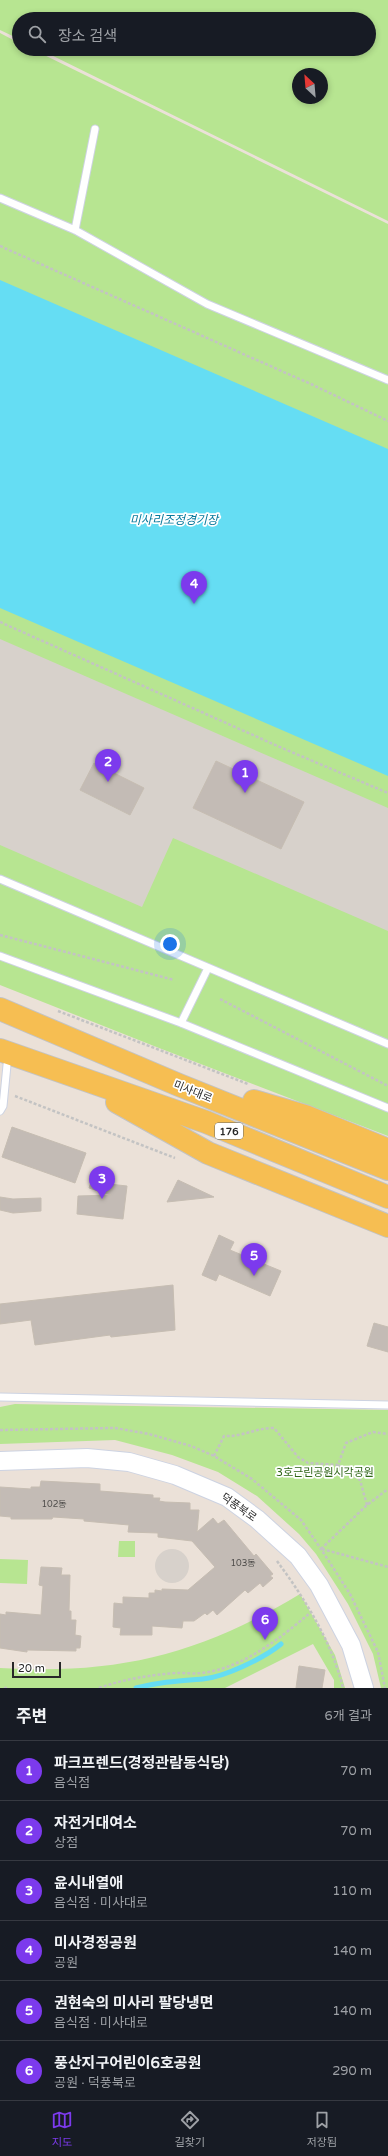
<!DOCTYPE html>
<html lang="ko">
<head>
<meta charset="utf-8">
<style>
  :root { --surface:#171b24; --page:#20242c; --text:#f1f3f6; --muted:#9ea1a6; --line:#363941; --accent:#7c3aed }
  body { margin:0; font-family:"Varela Round","Noto Sans KR",sans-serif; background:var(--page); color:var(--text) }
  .compass { position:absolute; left:292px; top:68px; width:36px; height:36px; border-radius:50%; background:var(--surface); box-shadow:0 2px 6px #0003; rotate:334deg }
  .scale { position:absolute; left:12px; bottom:10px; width:49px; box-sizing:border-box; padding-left:4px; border:2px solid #282828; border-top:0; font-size:11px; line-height:14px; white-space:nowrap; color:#282828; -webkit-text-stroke:3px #fff; paint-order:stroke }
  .you { position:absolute; left:170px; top:944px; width:14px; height:14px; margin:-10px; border:3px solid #fff; border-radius:50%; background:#1a73e8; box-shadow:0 0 0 6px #1a73e833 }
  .badge { display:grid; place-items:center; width:26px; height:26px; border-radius:50%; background:var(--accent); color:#fff; font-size:13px; font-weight:700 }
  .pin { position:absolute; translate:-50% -33px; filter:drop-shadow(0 1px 2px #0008) }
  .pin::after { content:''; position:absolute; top:21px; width:14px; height:12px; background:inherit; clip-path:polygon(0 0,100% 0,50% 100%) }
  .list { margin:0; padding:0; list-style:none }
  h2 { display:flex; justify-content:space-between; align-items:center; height:52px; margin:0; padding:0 16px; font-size:17px }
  h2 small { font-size:13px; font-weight:400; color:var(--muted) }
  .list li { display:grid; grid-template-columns:26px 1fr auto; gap:12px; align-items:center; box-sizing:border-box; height:60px; padding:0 16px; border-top:1px solid var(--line) }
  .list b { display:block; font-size:15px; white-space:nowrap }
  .list p { margin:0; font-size:13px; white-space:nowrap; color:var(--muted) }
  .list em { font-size:13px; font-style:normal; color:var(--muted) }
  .icon { flex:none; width:22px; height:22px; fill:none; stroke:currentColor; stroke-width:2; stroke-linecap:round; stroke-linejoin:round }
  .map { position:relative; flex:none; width:388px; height:1688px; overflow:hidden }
  .search { position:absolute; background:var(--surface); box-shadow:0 2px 6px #0003; left:12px; right:12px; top:12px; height:44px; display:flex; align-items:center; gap:10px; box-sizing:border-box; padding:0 14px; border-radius:22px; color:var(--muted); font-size:15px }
  .sheet { height:412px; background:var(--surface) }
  nav { display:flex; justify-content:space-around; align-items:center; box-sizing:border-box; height:56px; border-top:1px solid var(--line); background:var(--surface); font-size:11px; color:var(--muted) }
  nav a { display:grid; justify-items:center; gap:2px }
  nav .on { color:var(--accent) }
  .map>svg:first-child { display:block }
</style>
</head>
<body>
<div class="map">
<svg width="388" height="1688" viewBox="0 0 388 1688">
  <rect width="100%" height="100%" fill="#ebe1d8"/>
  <path fill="#b7e591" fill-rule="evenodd" d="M0 0H388V221L39 49H369V19H19V39L0 30ZM298 74H322V98H298Z
    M0 33 19 43V49H32L388 224V1136L159 1048 0 985Z
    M15 1404 388 1410V1688H381L373 1654 348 1604 316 1554 299 1534 257 1496 218 1472 172 1455 115 1440 0 1444V1407Z
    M119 1541H135V1557H118Z
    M0 1559 28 1560 27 1584 0 1583Z
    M300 1594 335 1655 345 1688H334V1680L313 1644 225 1688H0V1668C117 1675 199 1655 300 1594Z"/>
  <path fill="#d7d1cb" d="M0 639 388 808V931L173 838 142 907 0 845Z
    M155 1566a17 17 0 1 1 34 0a17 17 0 1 1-34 0Z"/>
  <path fill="#65ddf3" d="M0 280 388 449V776L0 608Z"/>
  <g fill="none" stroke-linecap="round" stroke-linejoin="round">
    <path stroke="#65ddf3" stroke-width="5" d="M136 1688C160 1682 178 1681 203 1679 225 1677 264 1658 281 1644"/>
  </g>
  <path fill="#c3bbb5" stroke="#c6bdb2" d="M216 761 304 802 281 849 193 808Z
    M94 763 144 788 130 815 80 790Z
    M12 1127 86 1153 75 1183 2 1157Z
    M178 1180 214 1197 167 1202Z
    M91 1182 127 1186 123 1219 77 1214 78 1196 111 1195 89 1188Z
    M0 1197 13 1199 41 1198V1211L13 1213 0 1210Z
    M219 1235 234 1242 230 1250 281 1271 270 1296 219 1274 216 1281 202 1275Z
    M173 1285 175 1330 111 1337 110 1335 35 1345 31 1320 0 1324V1304Z
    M374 1323 388 1327V1352L367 1346Z
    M41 1481 100 1484V1491L153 1495V1498H160L159 1501 165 1502 190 1503V1510H199L197 1532 213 1518 218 1524 224 1520 254 1556 256 1554 273 1574 270 1576 273 1578 263 1587 260 1583 248 1593 245 1590 217 1615 213 1610 207 1615 205 1613 194 1621H183L182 1628 152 1626V1635H120L121 1628 113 1627 114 1603 123 1604V1597L149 1598V1593H155V1590L162 1591V1589L188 1590 215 1567 192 1541 158 1537V1533L128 1532 129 1525 84 1521V1519L53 1517 52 1519H11V1517L0 1516V1487L31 1489V1487H40Z
    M41 1567 62 1568 61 1575H70L69 1611H71V1620H76L75 1635 81 1636 80 1648H76V1651L27 1650V1652L0 1648V1614L6 1615V1612L41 1615 43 1586 39 1585Z
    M299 1666 325 1670 322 1688H296Z"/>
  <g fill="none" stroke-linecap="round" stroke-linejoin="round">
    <g stroke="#cdd3e2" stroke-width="9">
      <path id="service" d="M0 198 75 230 207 304 388 380
        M75 230 95 129
        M0 879 388 1044
        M0 956 181 1023 388 1108
        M181 1023 208 968
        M0 1111 3 1106 8 1055
        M0 1397 388 1405"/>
    </g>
    <g stroke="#cdd3e2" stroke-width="20">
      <path id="tertiary" d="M0 1461 87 1458 129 1462 175 1475 227 1497 257 1519 298 1556 319 1585 351 1645 364 1688"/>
    </g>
    <g stroke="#c3c3c3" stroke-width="24">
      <path id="primary" d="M0 1009 179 1085 388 1169
        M0 1050 206 1122 388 1197
        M254 1101 305 1116 388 1150
        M117 1102 208 1153 388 1226"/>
    </g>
    <path stroke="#c3c3c3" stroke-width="2.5" stroke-dasharray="3 2" stroke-linecap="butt" d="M0 246 313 385 388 421
      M0 622 282 748 388 793
      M0 935 174 980
      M220 999 388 1086
      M58 1011 248 1084
      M15 1096 175 1158
      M0 1430 115 1428 149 1434 191 1446 214 1456 252 1479 301 1520 321 1549 350 1594 378 1652 385 1688
      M214 1456 224 1436C243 1437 255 1428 274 1428L298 1457 308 1463 338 1465
      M367 1505 360 1480 338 1465 346 1443 373 1432 388 1434
      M321 1549 367 1505 388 1489
      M322 1549 388 1567
      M277 1561C305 1599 332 1642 343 1688
      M4 1688H7
      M99 1688C124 1679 150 1675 177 1673 185 1673 194 1674 202 1673 243 1668 279 1639 310 1613"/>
    <use href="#service" stroke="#fff" stroke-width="7"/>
    <use href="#tertiary" stroke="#fff" stroke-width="18"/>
    <use href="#primary" stroke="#f6be52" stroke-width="22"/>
  </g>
  <g text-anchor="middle" stroke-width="3.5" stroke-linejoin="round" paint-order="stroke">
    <g font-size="9" fill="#4f4d4b">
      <text x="54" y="1507">102동</text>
      <text x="243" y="1566">103동</text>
    </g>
    <rect fill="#fff" stroke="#686868" stroke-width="1" x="215" y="1123" width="28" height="16" rx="3"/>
    <g font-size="10" font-weight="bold" fill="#282828">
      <text x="229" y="1135">176</text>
    </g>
    <g font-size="11" fill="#282828" stroke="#fff">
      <text transform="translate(193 1091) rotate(22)" y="4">미사대로</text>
      <text transform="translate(239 1507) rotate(35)" y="4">덕풍북로</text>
    </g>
    <g font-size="11" fill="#2f6616" stroke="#fff">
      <text x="325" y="1476">3호근린공원시각공원</text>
    </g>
    <g font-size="12" font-style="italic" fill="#08799c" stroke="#fff">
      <text x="174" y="524">미사리조정경기장</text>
    </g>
  </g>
</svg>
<svg class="compass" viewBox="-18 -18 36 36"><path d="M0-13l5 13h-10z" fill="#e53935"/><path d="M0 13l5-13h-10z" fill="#9ea1a6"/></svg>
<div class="scale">20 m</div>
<div class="you"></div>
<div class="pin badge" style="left:245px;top:793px">1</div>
<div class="pin badge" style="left:108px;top:782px">2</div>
<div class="pin badge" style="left:102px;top:1199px">3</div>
<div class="pin badge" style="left:194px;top:604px">4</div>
<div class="pin badge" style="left:254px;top:1276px">5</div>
<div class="pin badge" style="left:265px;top:1640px">6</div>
<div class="search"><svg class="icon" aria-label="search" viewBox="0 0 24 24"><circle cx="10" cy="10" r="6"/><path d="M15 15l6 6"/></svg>장소 검색</div>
</div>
<section class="sheet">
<h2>주변<small>6개 결과</small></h2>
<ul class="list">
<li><span class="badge">1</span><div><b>파크프렌드(경정관람동식당)</b><p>음식점</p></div><em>70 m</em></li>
<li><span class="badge">2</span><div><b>자전거대여소</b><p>상점</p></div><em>70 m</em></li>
<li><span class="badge">3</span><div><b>윤시내열애</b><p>음식점 · 미사대로</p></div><em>110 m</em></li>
<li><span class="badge">4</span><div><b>미사경정공원</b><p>공원</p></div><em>140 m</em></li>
<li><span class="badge">5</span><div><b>권현숙의 미사리 팔당냉면</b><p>음식점 · 미사대로</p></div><em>140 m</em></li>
<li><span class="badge">6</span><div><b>풍산지구어린이6호공원</b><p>공원 · 덕풍북로</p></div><em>290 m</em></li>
</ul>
</section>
<nav>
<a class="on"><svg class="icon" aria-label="map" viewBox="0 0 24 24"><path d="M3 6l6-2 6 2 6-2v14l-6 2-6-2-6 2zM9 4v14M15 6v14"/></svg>지도</a>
<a><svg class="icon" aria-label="directions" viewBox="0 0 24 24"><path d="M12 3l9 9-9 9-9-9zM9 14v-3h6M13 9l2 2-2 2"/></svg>길찾기</a>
<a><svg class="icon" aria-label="saved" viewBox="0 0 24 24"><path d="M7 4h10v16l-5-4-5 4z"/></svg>저장됨</a>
</nav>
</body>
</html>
